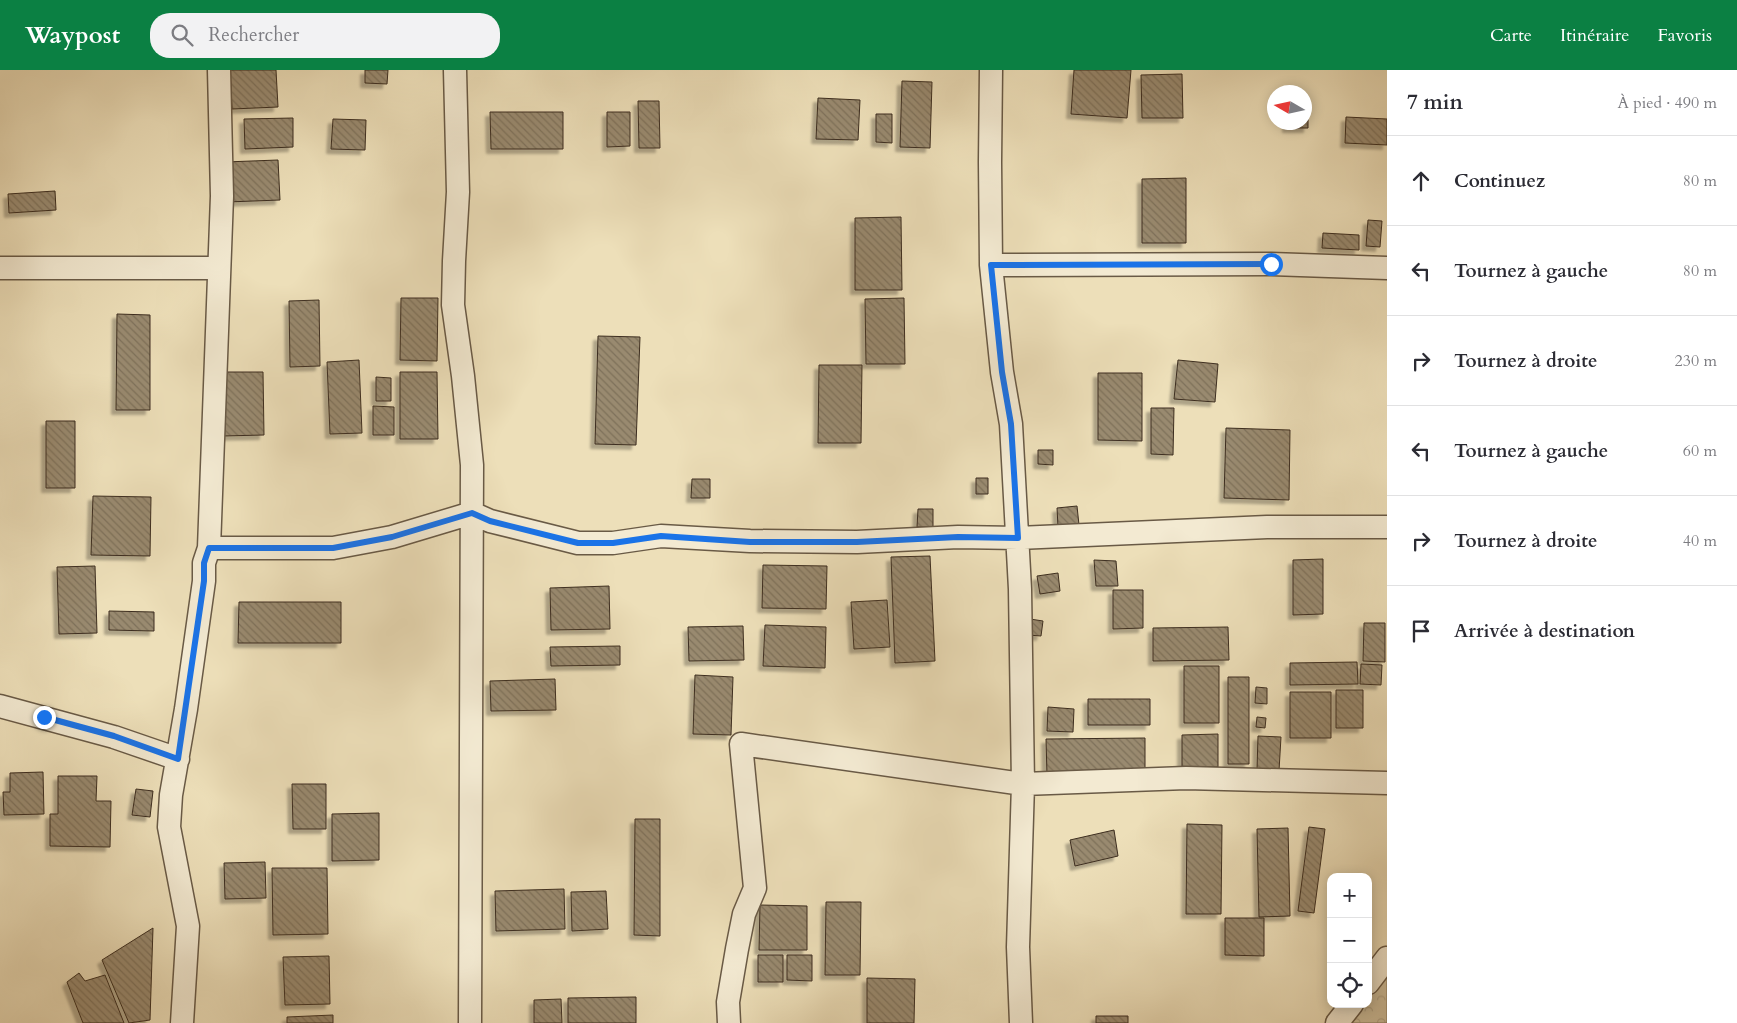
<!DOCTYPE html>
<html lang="fr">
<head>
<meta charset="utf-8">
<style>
  :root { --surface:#fff; --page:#f2f2f3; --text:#2b2b33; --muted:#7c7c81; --line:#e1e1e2; --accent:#0b8043 }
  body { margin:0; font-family:Cardo,serif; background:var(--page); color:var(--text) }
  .controls { position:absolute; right:15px; bottom:15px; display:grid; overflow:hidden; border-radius:10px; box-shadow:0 2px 12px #0003 }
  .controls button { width:45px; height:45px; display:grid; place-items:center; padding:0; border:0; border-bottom:1px solid var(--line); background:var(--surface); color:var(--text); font:25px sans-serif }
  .compass { position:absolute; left:1267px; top:15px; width:45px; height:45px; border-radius:50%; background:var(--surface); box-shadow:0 2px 12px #0003; rotate:279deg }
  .stop { position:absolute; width:15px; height:15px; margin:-11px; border:4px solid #1a73e8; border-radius:50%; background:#fff }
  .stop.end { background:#1a73e8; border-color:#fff; box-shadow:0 1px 5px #0008 }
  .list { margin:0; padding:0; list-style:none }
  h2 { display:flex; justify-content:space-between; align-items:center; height:65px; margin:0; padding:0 20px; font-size:21px }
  h2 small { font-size:16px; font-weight:400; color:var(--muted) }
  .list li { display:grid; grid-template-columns:32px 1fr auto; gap:15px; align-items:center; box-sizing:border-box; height:90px; padding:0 20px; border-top:1px solid var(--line) }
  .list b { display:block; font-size:19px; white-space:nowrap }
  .list em { font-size:16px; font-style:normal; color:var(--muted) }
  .icon { flex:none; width:28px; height:28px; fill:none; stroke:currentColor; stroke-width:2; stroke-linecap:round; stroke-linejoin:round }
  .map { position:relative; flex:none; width:1387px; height:953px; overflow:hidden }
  header { display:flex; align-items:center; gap:30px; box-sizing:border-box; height:70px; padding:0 25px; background:var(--accent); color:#fff }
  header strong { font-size:24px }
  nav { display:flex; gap:28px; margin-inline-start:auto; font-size:18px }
  .search { width:350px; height:45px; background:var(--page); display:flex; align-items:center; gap:12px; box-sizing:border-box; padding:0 18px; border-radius:20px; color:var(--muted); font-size:19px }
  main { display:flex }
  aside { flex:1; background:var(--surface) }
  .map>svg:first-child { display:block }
</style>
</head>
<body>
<header>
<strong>Waypost</strong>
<div class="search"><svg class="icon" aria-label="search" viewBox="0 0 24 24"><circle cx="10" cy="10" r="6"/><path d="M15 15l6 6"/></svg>Rechercher</div>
<nav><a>Carte</a><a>Itinéraire</a><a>Favoris</a></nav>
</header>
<main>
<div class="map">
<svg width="1387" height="953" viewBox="0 0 1387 953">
  <defs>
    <pattern id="forest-crowns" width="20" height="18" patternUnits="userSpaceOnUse" patternTransform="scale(1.25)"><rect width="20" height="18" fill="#cfc19f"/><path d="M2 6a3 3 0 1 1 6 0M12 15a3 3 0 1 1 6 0" fill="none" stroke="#b3a688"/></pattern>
    <pattern id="building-back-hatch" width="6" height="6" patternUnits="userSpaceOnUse" patternTransform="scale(1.25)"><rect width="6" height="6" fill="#998a6f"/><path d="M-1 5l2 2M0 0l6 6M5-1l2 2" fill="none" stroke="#7e715b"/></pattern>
    <filter id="shadow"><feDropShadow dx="-4.5" dy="4.5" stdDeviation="1" flood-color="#0004"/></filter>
  </defs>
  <rect width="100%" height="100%" fill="#eddfb9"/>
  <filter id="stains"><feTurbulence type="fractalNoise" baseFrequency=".004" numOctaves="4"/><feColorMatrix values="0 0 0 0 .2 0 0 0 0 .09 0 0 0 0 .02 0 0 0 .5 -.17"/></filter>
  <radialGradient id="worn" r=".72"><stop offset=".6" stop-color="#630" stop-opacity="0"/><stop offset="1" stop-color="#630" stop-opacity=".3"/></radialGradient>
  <path fill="url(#forest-crowns)" stroke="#86785f" d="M1387 900V953H1338L1355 934H1368V920Z"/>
  <path fill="url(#building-back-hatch)" stroke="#3d2e1f" filter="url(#shadow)" d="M230 0H276L278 37 232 39Z
    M365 0H388L387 14 365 13Z
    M1074 0H1131L1127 48 1071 44Z
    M1182 4 1183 48H1142L1141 5Z
    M902 11 932 12 930 78 900 77Z
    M818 28 860 30 858 70 816 69Z
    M638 31H659L660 78H639Z
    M490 42H563V79H491Z
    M607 42H630V76L607 77Z
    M876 44H892V73L876 72Z
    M1304 44H1308V58H1287V52H1304Z
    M1346 47 1387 49V75L1345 73Z
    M293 48V77L245 79 244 49Z
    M333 49 366 50 365 80 331 79Z
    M278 90 280 130 227 132 225 92Z
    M1186 108V173H1142V109Z
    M55 121 56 140 9 143 8 124Z
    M901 147 902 220H855V148Z
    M1368 150 1382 151 1380 177 1366 176Z
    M1323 163 1359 165V180L1322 178Z
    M401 228H438L437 291 400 290Z
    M904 228 905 294H866L865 229Z
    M319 230 320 296 290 297 289 231Z
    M117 244 150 245V340H116Z
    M598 266 640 267 636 375 595 374Z
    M359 290 362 363 330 364 327 292Z
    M1178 290 1218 294 1215 332 1174 329Z
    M819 295H862L861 373H818Z
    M222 302H263L264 365 222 366Z
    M400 302H437L438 369H400Z
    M1098 303H1142V371L1098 370Z
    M376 307 391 308V331H376Z
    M373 336 394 337V365H373Z
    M1151 338H1174L1173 385 1151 384Z
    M46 351H75V418H46Z
    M1226 358 1290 360 1289 430 1224 428Z
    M1038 380H1053V395L1038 394Z
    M976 408H988V424H976Z
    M692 409H710V428H691Z
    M93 426 151 427 150 486 91 485Z
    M1077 436 1079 455 1058 457 1057 438Z
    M918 439H933V457H917Z
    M930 486 935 591 895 593 891 487Z
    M1323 489V544L1293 545V490Z
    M1094 490 1116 491 1118 516H1096Z
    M763 495 827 496 826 539 762 538Z
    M95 496 97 563 59 564 57 497Z
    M1058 503 1060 521 1040 524 1037 506Z
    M609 516 610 559 551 560 550 518Z
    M1113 520H1143V558L1113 559Z
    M887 530 890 577 854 579 851 532Z
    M239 532H341V573H238Z
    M109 541 154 542V561L109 560Z
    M1030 549 1043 551 1041 566 1028 565Z
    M1364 553H1385V592L1363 591Z
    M765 555 826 557 825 598 763 596Z
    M743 556 744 590 689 591 688 557Z
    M1228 557 1229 590 1153 591V558Z
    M620 576V595L551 596 550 577Z
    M1357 592 1358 614 1290 615V593Z
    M1361 594 1382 595 1381 615 1360 614Z
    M1184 596H1219V653H1184Z
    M695 605 733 607 731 665 693 664Z
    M1228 607H1249V694H1228Z
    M555 609 556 640 491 641 490 611Z
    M1256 617 1267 618V634L1255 633Z
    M1336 620H1363V658H1336Z
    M1290 622H1331V668H1290Z
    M1088 629H1150V655H1088Z
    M1048 637 1074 639 1073 662 1047 661Z
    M1257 647 1266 648 1265 658 1256 657Z
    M1218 664V697H1182V665Z
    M1258 666 1281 667 1279 701 1257 700Z
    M1145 668V705H1047L1046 669Z
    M43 702 44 744 4 745 3 722H10V703Z
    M58 706H97L96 731H111L110 777 50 776V744H58Z
    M292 714H326V759H293Z
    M136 719 153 721 150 747 132 745Z
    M379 743V790L332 791V744Z
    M635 749H660V866L634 865Z
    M1187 754 1222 755 1221 844H1186Z
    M1309 757 1325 759 1314 843 1298 841Z
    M1288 758 1290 846 1259 847 1257 759Z
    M1114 760 1118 786 1075 796 1070 770Z
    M265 792 266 828 225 829 224 793Z
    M272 798H327L328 864 273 865Z
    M564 819 565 859 496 861 495 821Z
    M606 821 608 859 572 861 571 822Z
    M826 832H861L860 905H825Z
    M760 835 807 836V880H759Z
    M1225 848H1264V886L1225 885Z
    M153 858 150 950 129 953 102 890Z
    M758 885H783V912H758Z
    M787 885H812V911L787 910Z
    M329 886 330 934 285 935 283 887Z
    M79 903 85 911 105 905 124 953H83L67 912Z
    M867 908 915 909 914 953H867Z
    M636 927V953H568V928Z
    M561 929 562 953H534V930Z
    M333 945V953H287V947Z
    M1096 946H1128V953H1096Z"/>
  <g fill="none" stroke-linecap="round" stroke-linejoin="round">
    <g stroke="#695a46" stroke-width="25">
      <path id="minor" d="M455 0 458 122 454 191 453 235 463 306 472 395 470 953
        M991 0 990 92 991 195 1002 302 1011 354 1020 519 1023 714 1018 877 1021 953
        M991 195 1271 194 1387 198
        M0 198H219
        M209 478H333L392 467 472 443 490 451 578 473H613L661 466 750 471 857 472 958 467 1018 468 1267 457H1387
        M0 636 114 667 178 689
        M1368 913 1387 888
        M182 953 188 856 169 757 171 725 186 639 204 511V493L209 478 222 126 219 0
        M729 953 728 932 737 879 744 844 755 818 741 674 1023 714 1186 708 1387 713
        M1337 953 1352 934"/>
    </g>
    <use href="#minor" stroke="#f3ead2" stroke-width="22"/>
  </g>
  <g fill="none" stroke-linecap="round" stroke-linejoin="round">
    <path stroke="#1a73e8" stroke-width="6" d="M44 647 114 666 178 689 204 511V493L209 478H333L392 467 472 443 490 451 578 473H613L661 466 750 472H857L958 467 1018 468 1011 354 1002 302 991 195 1271 194"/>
  </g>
  <rect width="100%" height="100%" filter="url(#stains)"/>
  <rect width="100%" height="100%" fill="url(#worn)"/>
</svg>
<div class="controls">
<button>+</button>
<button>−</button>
<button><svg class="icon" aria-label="locate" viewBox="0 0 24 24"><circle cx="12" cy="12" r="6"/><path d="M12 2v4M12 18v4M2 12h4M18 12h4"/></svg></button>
</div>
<svg class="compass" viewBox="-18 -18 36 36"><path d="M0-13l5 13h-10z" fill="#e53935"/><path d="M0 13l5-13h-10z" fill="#7c7c81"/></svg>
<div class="stop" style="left:1271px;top:194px"></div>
<div class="stop end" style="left:44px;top:647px"></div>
</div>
<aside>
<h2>7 min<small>À pied · 490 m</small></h2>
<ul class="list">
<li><svg class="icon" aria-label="ahead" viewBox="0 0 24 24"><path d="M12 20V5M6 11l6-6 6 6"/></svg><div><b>Continuez</b></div><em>80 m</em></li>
<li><svg class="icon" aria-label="left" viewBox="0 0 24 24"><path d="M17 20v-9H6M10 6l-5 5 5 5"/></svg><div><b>Tournez à gauche</b></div><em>80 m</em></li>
<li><svg class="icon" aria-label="right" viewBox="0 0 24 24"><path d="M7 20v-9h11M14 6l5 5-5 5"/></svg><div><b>Tournez à droite</b></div><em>230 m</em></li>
<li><svg class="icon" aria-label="left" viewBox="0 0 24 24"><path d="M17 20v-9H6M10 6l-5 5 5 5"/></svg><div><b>Tournez à gauche</b></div><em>60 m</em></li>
<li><svg class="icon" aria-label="right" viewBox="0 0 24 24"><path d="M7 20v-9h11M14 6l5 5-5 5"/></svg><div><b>Tournez à droite</b></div><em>40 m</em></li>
<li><svg class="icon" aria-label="arrive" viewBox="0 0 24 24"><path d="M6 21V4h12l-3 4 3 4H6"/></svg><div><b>Arrivée à destination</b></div></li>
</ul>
</aside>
</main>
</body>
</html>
